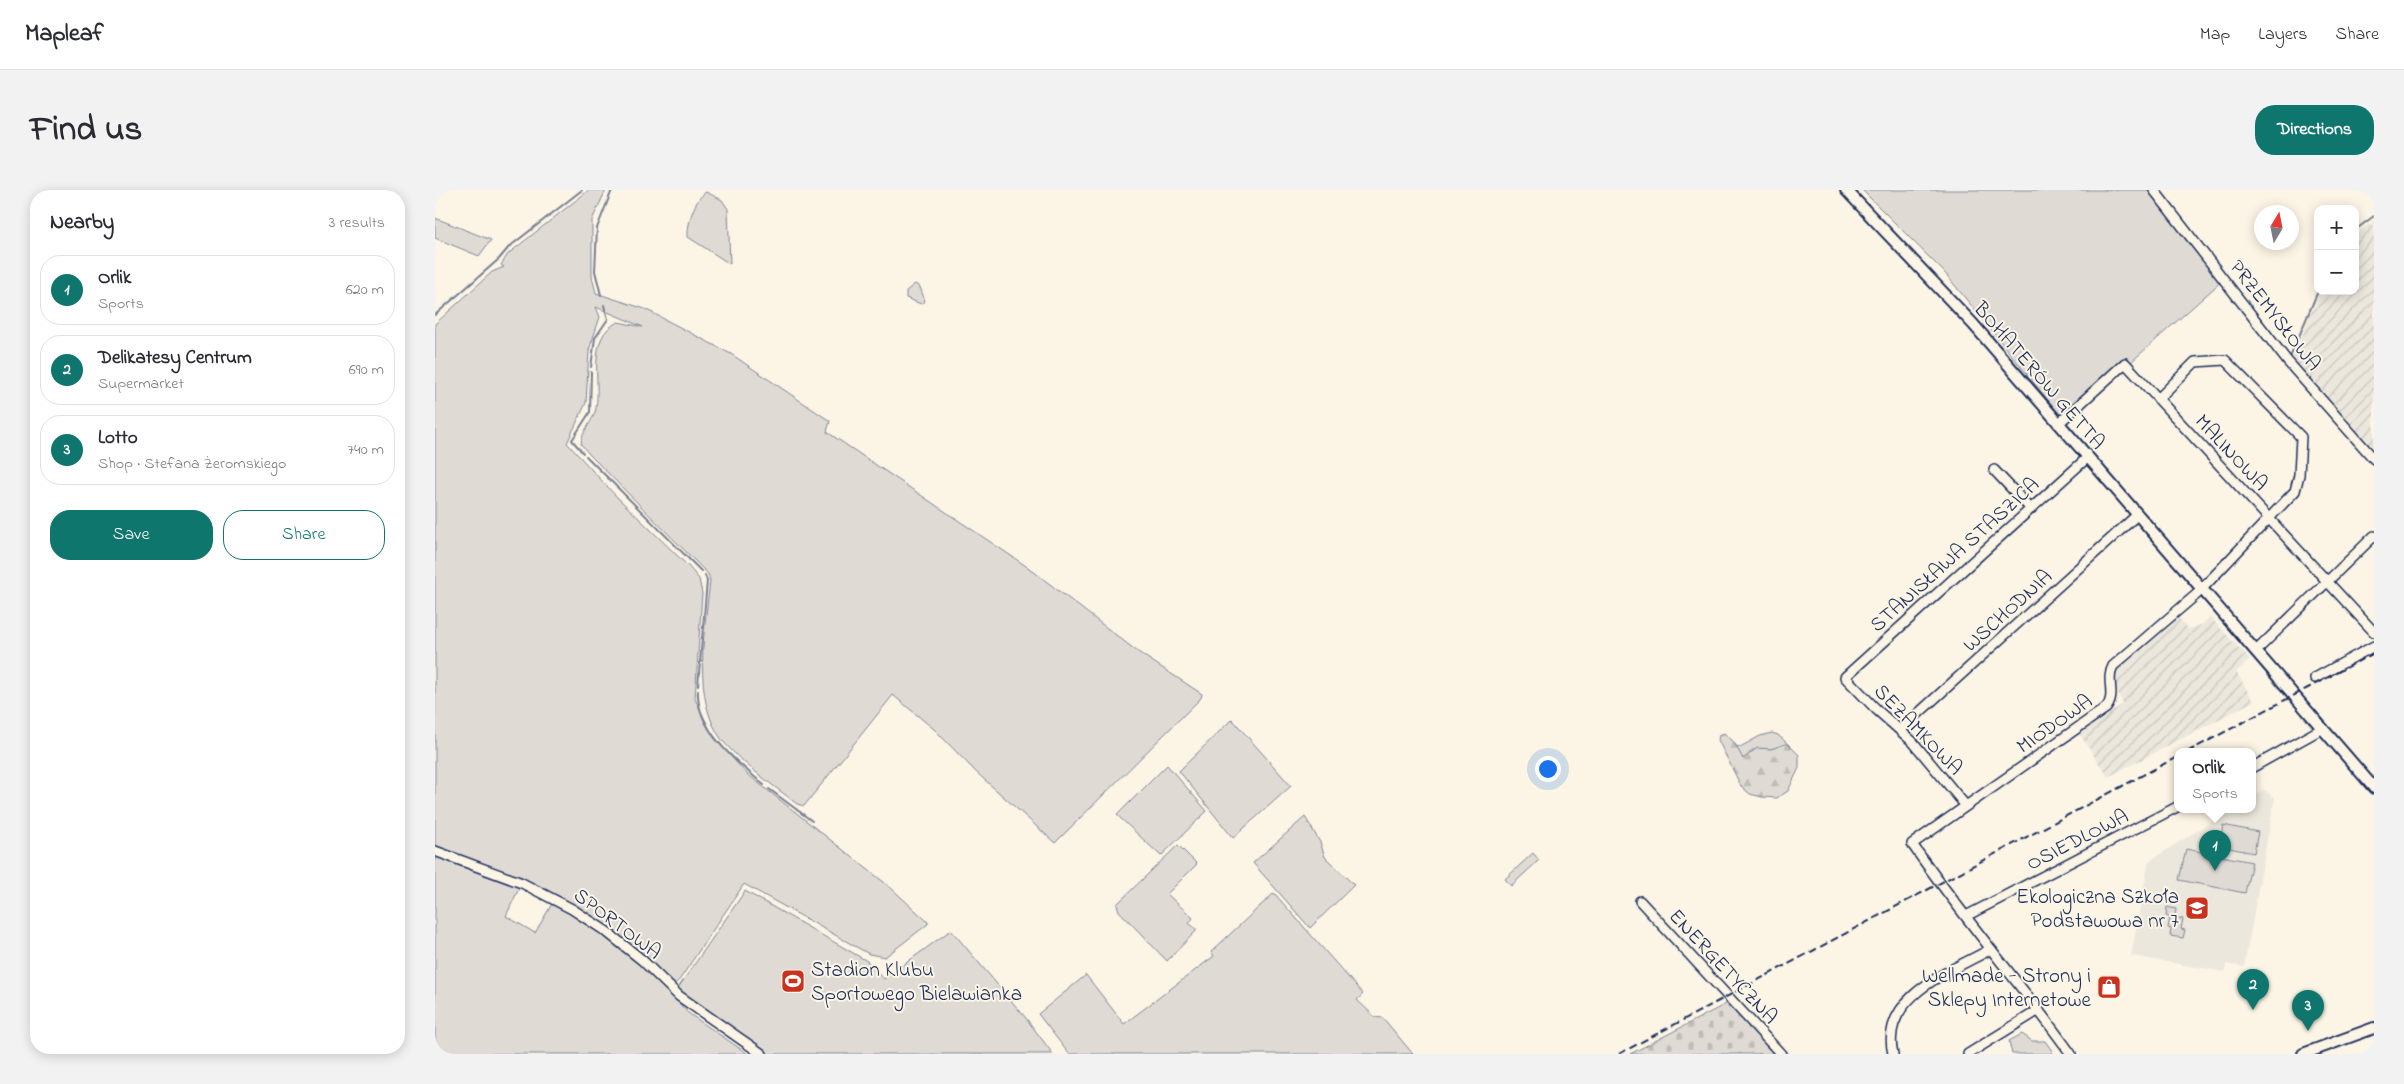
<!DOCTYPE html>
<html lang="en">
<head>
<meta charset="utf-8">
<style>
  :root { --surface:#fff; --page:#f2f2f3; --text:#2b2b33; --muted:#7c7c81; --line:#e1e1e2; --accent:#0f766e }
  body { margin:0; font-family:"Indie Flower",sans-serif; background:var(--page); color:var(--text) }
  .controls { position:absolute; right:15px; top:15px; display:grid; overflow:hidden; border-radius:10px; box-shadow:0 2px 12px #0003 }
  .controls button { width:45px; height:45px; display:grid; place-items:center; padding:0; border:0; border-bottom:1px solid var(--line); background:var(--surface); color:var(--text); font:25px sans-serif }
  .compass { position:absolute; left:1819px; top:15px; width:45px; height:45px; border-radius:50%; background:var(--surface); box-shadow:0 2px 12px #0003; rotate:10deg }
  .you { position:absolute; left:1112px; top:578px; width:18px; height:18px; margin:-12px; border:4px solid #fff; border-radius:50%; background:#1a73e8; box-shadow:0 0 0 8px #1a73e833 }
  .badge { display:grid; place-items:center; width:32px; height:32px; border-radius:50%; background:var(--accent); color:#fff; font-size:16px; font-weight:700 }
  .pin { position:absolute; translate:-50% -41px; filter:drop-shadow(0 1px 2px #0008) }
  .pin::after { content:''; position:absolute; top:26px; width:18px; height:15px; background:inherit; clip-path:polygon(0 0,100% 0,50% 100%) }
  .popup { position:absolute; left:1739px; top:558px; width:82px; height:65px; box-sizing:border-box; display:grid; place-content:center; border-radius:10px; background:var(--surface); filter:drop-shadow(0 1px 4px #0005); font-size:16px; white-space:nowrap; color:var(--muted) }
  .popup b { font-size:19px; color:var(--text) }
  .popup::after { content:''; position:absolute; left:50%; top:100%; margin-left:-10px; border:10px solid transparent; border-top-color:var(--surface) }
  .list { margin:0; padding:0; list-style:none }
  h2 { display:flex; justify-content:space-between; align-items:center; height:65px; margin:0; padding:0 20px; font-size:21px }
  h2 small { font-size:16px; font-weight:400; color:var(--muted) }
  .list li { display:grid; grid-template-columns:32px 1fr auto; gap:15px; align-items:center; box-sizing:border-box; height:70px; margin:0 10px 10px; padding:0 10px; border:1px solid var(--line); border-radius:20px }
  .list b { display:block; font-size:19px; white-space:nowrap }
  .list p { margin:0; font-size:16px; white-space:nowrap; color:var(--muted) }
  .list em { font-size:16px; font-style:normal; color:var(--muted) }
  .actions { display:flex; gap:10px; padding:15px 20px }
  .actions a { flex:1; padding:11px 0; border:1px solid var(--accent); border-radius:20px; text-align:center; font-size:18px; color:var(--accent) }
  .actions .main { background:var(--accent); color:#fff }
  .map { position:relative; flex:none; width:1939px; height:864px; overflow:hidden; border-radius:20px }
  header { display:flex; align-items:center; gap:30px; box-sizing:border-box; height:70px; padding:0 25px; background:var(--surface); border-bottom:1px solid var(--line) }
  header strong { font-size:24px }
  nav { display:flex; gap:28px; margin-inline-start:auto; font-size:18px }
  .intro { display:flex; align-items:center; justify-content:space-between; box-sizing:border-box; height:120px; padding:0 30px }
  h1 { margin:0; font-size:35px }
  .button { padding:12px 22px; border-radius:20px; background:var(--accent); color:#fff; font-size:18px; font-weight:700 }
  main { display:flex; gap:30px; padding:0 30px }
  aside { flex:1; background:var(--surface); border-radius:20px; box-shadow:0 2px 12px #0003 }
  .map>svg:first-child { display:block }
</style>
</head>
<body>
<header>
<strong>Mapleaf</strong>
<nav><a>Map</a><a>Layers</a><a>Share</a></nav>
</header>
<div class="intro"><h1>Find us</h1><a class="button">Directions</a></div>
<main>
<aside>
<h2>Nearby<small>3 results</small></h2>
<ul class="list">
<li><span class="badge">1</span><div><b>Orlik</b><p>Sports</p></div><em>620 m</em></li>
<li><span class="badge">2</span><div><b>Delikatesy Centrum</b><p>Supermarket</p></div><em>690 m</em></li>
<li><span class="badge">3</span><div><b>Lotto</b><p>Shop · Stefana Żeromskiego</p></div><em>740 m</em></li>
</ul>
<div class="actions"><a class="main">Save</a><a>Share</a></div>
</aside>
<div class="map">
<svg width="1939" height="864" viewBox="0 0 1939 864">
  <defs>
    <pattern id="industrial-furrows" width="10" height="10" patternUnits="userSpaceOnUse" patternTransform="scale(1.25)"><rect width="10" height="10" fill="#ece7dc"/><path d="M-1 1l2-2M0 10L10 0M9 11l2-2" fill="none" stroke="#cac6bf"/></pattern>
    <pattern id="forest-firs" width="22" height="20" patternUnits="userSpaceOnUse" patternTransform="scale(1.25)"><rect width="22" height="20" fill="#dfdbd4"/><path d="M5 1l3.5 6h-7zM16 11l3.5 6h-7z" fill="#bfbcb8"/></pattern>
    <pattern id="cemetery-stones" width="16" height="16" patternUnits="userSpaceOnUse" patternTransform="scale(1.25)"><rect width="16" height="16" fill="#dfdbd4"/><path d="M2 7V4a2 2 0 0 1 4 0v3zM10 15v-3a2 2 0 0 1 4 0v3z" fill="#bfbcb8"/></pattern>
  </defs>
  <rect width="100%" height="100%" fill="#fcf5e5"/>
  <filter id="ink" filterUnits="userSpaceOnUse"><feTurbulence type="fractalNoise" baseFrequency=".02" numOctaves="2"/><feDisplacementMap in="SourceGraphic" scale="10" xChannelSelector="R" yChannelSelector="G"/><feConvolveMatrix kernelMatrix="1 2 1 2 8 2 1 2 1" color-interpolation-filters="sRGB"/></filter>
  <g filter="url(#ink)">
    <path fill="#ece7dc" d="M1828 599 1840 608 1809 777 1791 774 1790 782 1696 766 1714 671 1795 620H1818V606Z"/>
    <path fill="url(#industrial-furrows)" d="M1939 31V261L1857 171 1885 101H1920V45Z
      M1742 426 1753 439 1768 434 1775 427 1815 469 1801 482 1819 511 1673 587 1644 543 1688 514 1678 493 1680 481Z"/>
    <path fill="#dfdbd4" stroke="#7d8599" d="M154 0H171L157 30V87L161 103 210 119 296 164 395 231 392 242 594 378 703 462 767 504 766 508 620 653 541 582 500 540 458 505 369 616 362 614C337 594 308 575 287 550 256 509 270 438 275 391L273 384 154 264 146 254C146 241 159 231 161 218 166 190 151 147 183 132L208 137 161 117 165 127 154 160 151 213 132 253 181 306 254 377 264 389 267 403 260 509 279 548 312 584 455 697 493 732V734L450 767 434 764 309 694 245 789 240 794H236C203 764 171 732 131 710 90 687 44 673 0 657V134L57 82 69 77 66 75 73 64Z
      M1427 0H1715L1788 90 1630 231 1509 82Z
      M271 2 287 10 293 19 295 74 253 47C252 33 260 9 271 2Z
      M0 28 56 50 44 66 0 48Z
      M480 94 485 97 490 111 486 114 471 108V101Z
      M797 529 856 596 798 648 744 581Z
      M1337 543 1343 545 1353 554 1336 559 1317 560 1310 569 1306 567 1301 556 1305 557 1325 546Z
      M732 575 772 621 726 666 682 625Z
      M870 627 885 652 890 667 919 695 875 738 818 673Z
      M1788 635 1823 642 1819 663 1784 656Z
      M743 655 762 674 732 704 758 728 754 733 762 740 732 771 684 721 682 714Z
      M1751 659 1817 672 1810 703 1744 690Z
      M1098 663 1104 670 1076 696 1070 689Z
      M0 664 85 696 71 726 100 743 118 712 156 734 218 785 253 823 313 864H0Z
      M310 701 432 771 449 789 516 740 590 827 618 864H332L241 801Z
      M839 703 928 804 922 810 940 827 948 828 978 864H634L603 824 651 785 689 834 779 766 776 762Z
      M1732 717 1741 719 1740 727 1748 729 1746 739 1750 740 1748 748 1735 746 1736 739 1733 738 1735 727 1731 726Z
      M1587 844 1597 851H1610L1618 862 1614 864H1577L1574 851Z"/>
    <path fill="url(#forest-firs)" stroke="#7d8599" d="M1289 543 1299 552 1308 569 1322 558 1336 559 1350 554H1353L1364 565V578L1353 601 1342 608 1327 607 1315 604 1306 596 1283 550 1284 545Z"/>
    <path fill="url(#cemetery-stones)" stroke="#7d8599" d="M1293 813 1340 864H1195Z"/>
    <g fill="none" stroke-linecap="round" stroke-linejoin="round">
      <path stroke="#767f94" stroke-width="2" d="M1920 40 1939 26
        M166 105 160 81 162 38 177 0
        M0 125 64 69 74 57 147 0
        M1854 170 1883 101
        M156 177 160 148 173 129 169 115
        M148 263 137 250 155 222 156 182
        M151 266 266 381
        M263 495 272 391 270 385
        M263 501C261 540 302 572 329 595
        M334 599 377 631"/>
      <g stroke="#1b2f5e" stroke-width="12">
        <path id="minor" d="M1719 0 1853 172 1939 269
          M1623 234 1690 173 1939 442
          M1559 280 1596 319
          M1822 460 1939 346
          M1880 488 1939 456
          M1465 540 1702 325
          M1818 577 1888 538
          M1531 616 1478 552 1442 520 1410 487 1652 268
          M0 661 87 693 137 719 172 742 207 770 244 806 327 864
          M1205 711 1346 864
          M1531 726 1742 617
          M1458 864C1444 806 1517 781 1556 759
          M1533 864 1604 820
          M1636 864C1585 793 1527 726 1477 654L1671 518C1682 505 1670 490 1678 476L1762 404 1860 301 1864 285 1866 247 1790 170 1760 172 1723 209"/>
      </g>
      <g stroke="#1b2f5e" stroke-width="14">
        <path id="tertiary" d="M1411 0 1538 134 1939 598
          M1868 864 1939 838"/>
      </g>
      <use href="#minor" stroke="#fcf5e5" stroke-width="9"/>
      <use href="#tertiary" stroke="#fcf5e5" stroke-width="10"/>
      <path stroke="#1b2f5e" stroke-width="2" stroke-dasharray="8 4" stroke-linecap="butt" d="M1752 562 1939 463
        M1184 864 1742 567"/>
    </g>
  </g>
  <defs>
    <g id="school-square" transform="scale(1.25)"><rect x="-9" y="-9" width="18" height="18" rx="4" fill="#c8321e" stroke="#fcf5e5"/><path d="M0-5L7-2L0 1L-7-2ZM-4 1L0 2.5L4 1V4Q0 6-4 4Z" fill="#fff"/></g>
    <g id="stadium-square" transform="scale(1.25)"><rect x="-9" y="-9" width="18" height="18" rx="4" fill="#c8321e" stroke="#fcf5e5"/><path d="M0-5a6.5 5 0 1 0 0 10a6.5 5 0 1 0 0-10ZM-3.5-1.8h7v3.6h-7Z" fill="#fff"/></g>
    <g id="shop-square" transform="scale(1.25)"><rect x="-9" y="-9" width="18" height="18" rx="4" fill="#c8321e" stroke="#fcf5e5"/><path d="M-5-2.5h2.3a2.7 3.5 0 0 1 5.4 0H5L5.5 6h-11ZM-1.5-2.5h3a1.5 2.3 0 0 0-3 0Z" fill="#fff"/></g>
  </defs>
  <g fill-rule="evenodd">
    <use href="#school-square" x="1762" y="718"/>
    <use href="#stadium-square" x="358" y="791"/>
    <use href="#shop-square" x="1674" y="797"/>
  </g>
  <g text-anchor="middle" stroke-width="4" stroke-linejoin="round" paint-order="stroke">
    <g font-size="21" fill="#1b2f5e" stroke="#fcf5e5">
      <text transform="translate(1841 125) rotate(52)" y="7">PRZEMYSŁOWA</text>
      <text transform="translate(1605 185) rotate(49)" y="7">BOHATERÓW GETTA</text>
      <text transform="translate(1797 262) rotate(47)" y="7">MALINOWA</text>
      <text transform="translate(1519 364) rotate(-42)" y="7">STANISŁAWA STASZICA</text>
      <text transform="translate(1572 420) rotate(-42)" y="7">WSCHODNIA</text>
      <text transform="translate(1619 533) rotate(-35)" y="7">MIODOWA</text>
      <text transform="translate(1484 539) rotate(46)" y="7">SEZAMKOWA</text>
      <text transform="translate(1642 649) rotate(-27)" y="7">OSIEDLOWA</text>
      <text transform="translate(183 733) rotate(37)" y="7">SPORTOWA</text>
      <text transform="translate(1289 776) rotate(47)" y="7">ENERGETYCZNA</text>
    </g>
    <g font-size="21" fill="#1b2f5e" stroke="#fcf5e5" text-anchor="end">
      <text x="1744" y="713">Ekologiczna Szkoła<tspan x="1744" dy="24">Podstawowa nr 7</tspan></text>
      <text x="376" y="786" text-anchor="start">Stadion Klubu<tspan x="376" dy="24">Sportowego Bielawianka</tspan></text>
      <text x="1656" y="792">Wellmade - Strony i<tspan x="1656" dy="24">Sklepy Internetowe</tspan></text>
    </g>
  </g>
</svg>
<div class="controls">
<button>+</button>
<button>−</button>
</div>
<svg class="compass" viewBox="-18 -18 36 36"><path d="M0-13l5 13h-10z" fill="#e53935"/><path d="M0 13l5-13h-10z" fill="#7c7c81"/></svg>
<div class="you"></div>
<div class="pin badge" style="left:1780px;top:681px">1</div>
<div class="popup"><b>Orlik</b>Sports</div>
<div class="pin badge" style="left:1818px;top:820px">2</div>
<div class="pin badge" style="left:1873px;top:841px">3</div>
</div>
</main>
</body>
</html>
